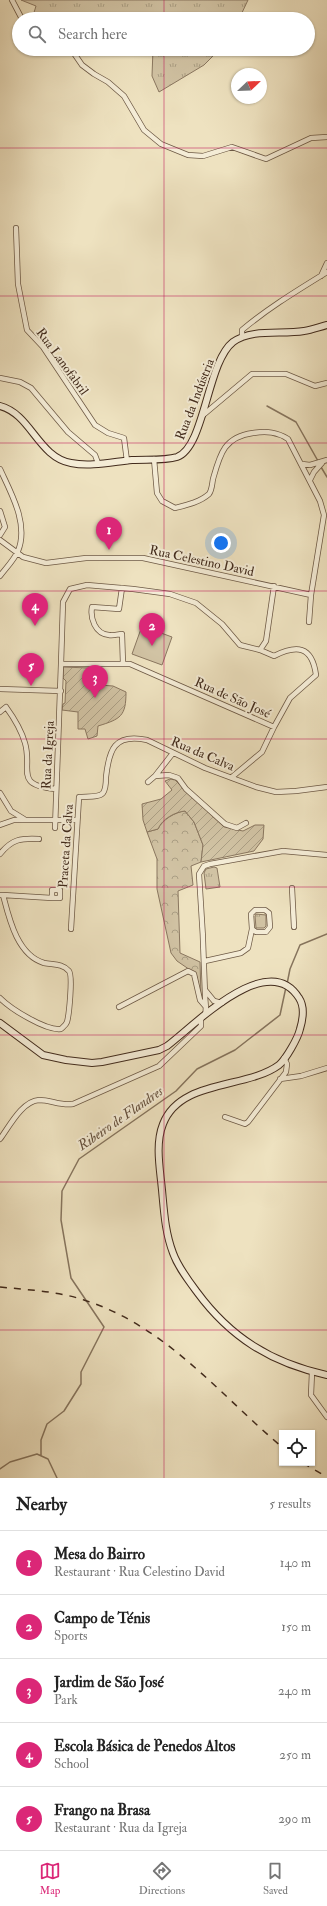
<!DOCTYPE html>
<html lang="en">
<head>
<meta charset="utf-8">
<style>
  :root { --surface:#fff; --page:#f6f6f6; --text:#222; --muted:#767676; --line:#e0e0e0; --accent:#db2777 }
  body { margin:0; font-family:"IM FELL Double Pica",serif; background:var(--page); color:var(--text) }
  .controls { position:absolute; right:12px; bottom:12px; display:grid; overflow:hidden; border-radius:0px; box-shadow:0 1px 3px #0004 }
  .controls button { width:36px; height:36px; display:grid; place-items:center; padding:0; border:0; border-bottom:1px solid var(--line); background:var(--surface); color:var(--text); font:20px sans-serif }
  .compass { position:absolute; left:231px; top:68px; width:36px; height:36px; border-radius:50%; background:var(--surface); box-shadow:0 1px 3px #0004; rotate:67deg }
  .you { position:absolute; left:221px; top:543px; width:14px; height:14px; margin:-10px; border:3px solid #fff; border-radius:50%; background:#1a73e8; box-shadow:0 0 0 6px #1a73e833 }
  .badge { display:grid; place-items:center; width:26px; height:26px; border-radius:50%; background:var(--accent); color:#fff; font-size:13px; font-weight:700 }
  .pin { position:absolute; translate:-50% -33px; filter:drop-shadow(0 1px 2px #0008) }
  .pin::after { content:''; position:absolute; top:21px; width:14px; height:12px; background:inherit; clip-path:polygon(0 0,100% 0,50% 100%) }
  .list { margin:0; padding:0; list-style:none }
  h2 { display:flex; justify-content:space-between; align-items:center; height:52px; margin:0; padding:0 16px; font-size:17px }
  h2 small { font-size:13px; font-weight:400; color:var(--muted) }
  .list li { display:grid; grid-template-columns:26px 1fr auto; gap:12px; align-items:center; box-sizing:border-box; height:64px; padding:0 16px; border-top:1px solid var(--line) }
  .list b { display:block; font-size:15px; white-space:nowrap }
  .list p { margin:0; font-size:13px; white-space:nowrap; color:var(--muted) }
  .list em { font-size:13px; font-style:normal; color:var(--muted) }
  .icon { flex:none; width:22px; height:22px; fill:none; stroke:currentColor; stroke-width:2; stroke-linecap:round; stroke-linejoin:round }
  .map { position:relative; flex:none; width:327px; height:1478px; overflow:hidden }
  .search { position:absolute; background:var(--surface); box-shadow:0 1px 3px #0004; left:12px; right:12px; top:12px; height:44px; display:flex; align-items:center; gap:10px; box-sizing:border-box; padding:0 14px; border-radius:22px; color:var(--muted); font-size:15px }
  .sheet { height:372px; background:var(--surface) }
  nav { display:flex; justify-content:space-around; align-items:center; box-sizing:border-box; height:56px; border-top:1px solid var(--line); background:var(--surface); font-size:11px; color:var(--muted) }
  nav a { display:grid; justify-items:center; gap:2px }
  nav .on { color:var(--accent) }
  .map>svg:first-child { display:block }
</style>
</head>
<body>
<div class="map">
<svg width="327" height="1478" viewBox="0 0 327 1478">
  <defs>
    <pattern id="grass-tufts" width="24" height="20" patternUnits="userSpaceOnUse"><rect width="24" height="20" fill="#d1c3a4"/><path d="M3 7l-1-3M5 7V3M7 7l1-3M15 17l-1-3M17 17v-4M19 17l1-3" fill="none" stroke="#ab9f85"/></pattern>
    <pattern id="forest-crowns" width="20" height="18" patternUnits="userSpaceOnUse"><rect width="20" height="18" fill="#d1c3a4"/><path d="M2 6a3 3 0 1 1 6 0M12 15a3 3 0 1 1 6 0" fill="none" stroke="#ab9f85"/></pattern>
    <pattern id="garden-furrows" width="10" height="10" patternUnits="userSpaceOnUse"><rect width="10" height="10" fill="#d1c3a4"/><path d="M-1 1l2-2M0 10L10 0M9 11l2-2" fill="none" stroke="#ab9f85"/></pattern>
  </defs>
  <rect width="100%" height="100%" fill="#eee2c0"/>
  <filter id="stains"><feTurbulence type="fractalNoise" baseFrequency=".005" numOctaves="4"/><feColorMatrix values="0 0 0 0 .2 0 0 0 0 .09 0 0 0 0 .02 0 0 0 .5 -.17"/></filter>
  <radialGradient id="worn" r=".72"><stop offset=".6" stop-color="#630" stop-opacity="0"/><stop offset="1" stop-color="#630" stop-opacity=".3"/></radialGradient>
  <path fill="url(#grass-tufts)" stroke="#8a7760" d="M21 0H248L239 19H130L110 14 104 19H32L36 6Z
    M153 49H220L204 65 159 92 152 76Z
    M214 867 217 868 220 887 206 889 204 873 206 869Z
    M256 914 266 915V926L264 928H256L255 916Z"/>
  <path fill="url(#forest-crowns)" stroke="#8a7760" d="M185 811 194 822 203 845 201 862 191 866 193 885 178 891 180 953 200 962 201 995 196 974 177 961 171 953 157 889V859L147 832 158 829C162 820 175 812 185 811Z"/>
  <path fill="#d1c3a4" stroke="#8a7760" d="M142 626 172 637 162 665 132 654Z"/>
  <path fill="url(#garden-furrows)" stroke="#8a7760" d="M63 667 89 668V682L100 683V685L113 686 126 692C126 716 121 719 98 726L97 736 88 739 85 729H78V712L62 710 63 704 65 703 66 681 63 678Z
    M170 779 175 780 224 827 243 831 255 825H264L263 839 254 851 201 862 203 845 194 822 185 811C175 812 162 819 158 829L147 832 143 820 142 804 161 799 172 790 165 781Z"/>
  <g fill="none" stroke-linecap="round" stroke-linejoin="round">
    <path stroke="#86745d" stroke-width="1.5" d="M267 406 296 422 318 461
      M321 467 327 477
      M287 984 290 969 300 945 327 934
      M41 1455V1440L47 1424 64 1411 81 1384V1372L104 1327 71 1278 61 1220 62 1191 79 1159 176 1091 197 1069 235 1050 280 1015 286 987
      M0 1469 10 1462 37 1454 48 1459 57 1478"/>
    <g stroke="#6d5945" stroke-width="6">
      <path id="street" d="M12 0 22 19
        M71 49 82 65 94 74 108 82 124 96 144 130 161 144 188 155 203 156 232 147 266 159 311 138 327 137
        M16 228 18 284 27 330 43 347 95 425 108 433 124 438 127 461
        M321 276 327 263
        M242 337V330C268 308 298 290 327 272
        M0 378 20 382 31 388 68 432 95 455 98 463
        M202 416 252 374H286L315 386 327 383
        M302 464 310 465 327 460
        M0 469C11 493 29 524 18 551 14 560 6 568 0 576
        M310 480 314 472 322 463
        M0 511 5 527 0 535
        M0 540 23 557 46 563 86 558H143L311 595 324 515 320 501 288 439C277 432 267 431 253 433 224 437 220 454 213 479 212 484 212 490 209 494 200 502 187 505 175 508L162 501 157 493 154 459
        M87 585 133 589 170 594 196 603 222 624 240 645 260 650 274 656C296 645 312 645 316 675L290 698 274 727 130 664H61L63 602 70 589Z
        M122 588 119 609 92 607C90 618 95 634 109 635 113 636 118 634 122 634L123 664
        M309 622 311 595
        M260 650 266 641 274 586
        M0 689 61 691
        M0 712 6 707C14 718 21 729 25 743 33 770 13 785 56 789
        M173 753 155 776 169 775 178 778 186 789 225 824 237 828 246 823
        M232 777 262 752 274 727
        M148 782 155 776
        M0 793 11 811 24 819
        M0 825 14 820H77
        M55 828 61 664
        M0 854C12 839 21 838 39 839
        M292 888 294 927
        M0 895H3C9 918 17 955 44 963 53 965 62 963 69 971 73 976 69 1015 67 1022 66 1025 63 1027 61 1029 46 1031 11 1009 0 998
        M3 895 52 898H60V890H52V898
        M71 929 79 797C86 796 99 798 103 793 106 789 106 782 106 777 109 750 114 733 147 740L205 768 256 787 276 792 296 791 327 787
        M205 961 241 953 248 948 252 929 256 932H266L270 927 269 913 265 910H255L251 914 252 929
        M205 990 214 1001 222 1003
        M119 1007 188 971 194 974 200 1000 206 1007
        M205 1015C207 1008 205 1002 205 994 204 954 202 914 199 874L204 866 210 864 283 851 327 855
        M280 1079 301 1076 327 1068
        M225 1117 245 1124 248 1122 286 1072 287 1064 284 1058
        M0 1139C9 1127 22 1101 39 1100 51 1100 61 1106 73 1104L159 1066 201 1026V1019
        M312 1372 311 1395 327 1417"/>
    </g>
    <g stroke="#422b1c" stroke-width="8">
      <path id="secondary" d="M0 406C31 414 38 457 71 463 90 467 112 462 132 460 145 459 164 461 177 457 205 447 207 362 233 342 253 328 281 335 304 331 312 330 319 327 327 325
        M0 1023 43 1055 66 1060 92 1063 102 1062 159 1050 167 1046C194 1026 268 948 299 998 305 1007 303 1019 300 1029 298 1038 286 1059 279 1065 247 1089 180 1079 163 1124 155 1144 160 1169 162 1190 164 1211 165 1232 173 1253 178 1267 188 1280 197 1292 230 1337 271 1363 327 1375"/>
    </g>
    <use href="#street" stroke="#f4ecd6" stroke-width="4.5"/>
    <use href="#secondary" stroke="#f4ecd6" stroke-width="6"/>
    <path stroke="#422b1c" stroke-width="1.5" stroke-dasharray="7 7" stroke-linecap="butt" d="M0 1287C28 1290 57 1291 84 1300 166 1326 219 1394 282 1447
      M303 1463 327 1477"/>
  </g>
  <path fill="none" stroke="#c2185b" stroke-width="1" stroke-opacity="0.55" d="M164 0V19M164 49V1478M0 148H327M0 296H327M0 443H327M0 591H327M0 739H327M0 887H327M0 1035H327M0 1182H327M0 1330H327"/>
  <g text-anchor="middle" stroke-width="4" stroke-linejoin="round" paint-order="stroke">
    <g font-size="13" fill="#422b1c" stroke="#f4ecd6">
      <text transform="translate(63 361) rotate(54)" y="5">Rua Lanofabril</text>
      <text transform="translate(194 399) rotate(-69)" y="5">Rua da Indústria</text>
      <text transform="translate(202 560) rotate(12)" y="5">Rua Celestino David</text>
      <text transform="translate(233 697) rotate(24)" y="5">Rua de São José</text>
      <text transform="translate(203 753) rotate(23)" y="5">Rua da Calva</text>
      <text transform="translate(47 755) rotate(-87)" y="5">Rua da Igreja</text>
      <text transform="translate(65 846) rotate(-86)" y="5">Praceta da Calva</text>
    </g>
    <g font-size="14" font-style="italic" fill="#644f3c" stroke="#f4ecd6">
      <text transform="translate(120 1118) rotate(-35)" y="5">Ribeiro de Flandres</text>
    </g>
  </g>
  <rect width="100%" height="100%" filter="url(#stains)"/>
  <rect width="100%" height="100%" fill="url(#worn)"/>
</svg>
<div class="controls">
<button><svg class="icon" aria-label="locate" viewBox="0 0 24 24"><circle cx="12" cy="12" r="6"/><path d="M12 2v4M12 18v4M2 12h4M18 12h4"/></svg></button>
</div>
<svg class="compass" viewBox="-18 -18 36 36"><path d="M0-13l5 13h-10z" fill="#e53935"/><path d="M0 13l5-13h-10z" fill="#767676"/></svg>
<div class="you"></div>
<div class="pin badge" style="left:109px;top:550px">1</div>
<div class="pin badge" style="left:152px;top:646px">2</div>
<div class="pin badge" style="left:95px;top:698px">3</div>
<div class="pin badge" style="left:35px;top:626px">4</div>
<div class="pin badge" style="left:31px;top:686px">5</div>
<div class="search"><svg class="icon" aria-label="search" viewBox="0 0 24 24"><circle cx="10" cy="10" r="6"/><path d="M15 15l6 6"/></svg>Search here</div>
</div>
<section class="sheet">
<h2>Nearby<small>5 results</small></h2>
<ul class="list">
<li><span class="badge">1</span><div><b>Mesa do Bairro</b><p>Restaurant · Rua Celestino David</p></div><em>140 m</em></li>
<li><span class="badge">2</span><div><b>Campo de Ténis</b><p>Sports</p></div><em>150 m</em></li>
<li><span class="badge">3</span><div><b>Jardim de São José</b><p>Park</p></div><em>240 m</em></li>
<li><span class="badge">4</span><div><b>Escola Básica de Penedos Altos</b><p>School</p></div><em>250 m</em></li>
<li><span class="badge">5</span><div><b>Frango na Brasa</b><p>Restaurant · Rua da Igreja</p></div><em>290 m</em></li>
</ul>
</section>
<nav>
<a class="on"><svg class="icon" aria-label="map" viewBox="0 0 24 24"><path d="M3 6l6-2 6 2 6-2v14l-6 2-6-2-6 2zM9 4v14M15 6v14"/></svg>Map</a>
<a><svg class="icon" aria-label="directions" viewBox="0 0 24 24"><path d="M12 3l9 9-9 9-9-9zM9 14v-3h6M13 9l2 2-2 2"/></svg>Directions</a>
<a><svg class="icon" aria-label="saved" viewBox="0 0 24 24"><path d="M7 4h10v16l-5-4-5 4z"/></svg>Saved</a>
</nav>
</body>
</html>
